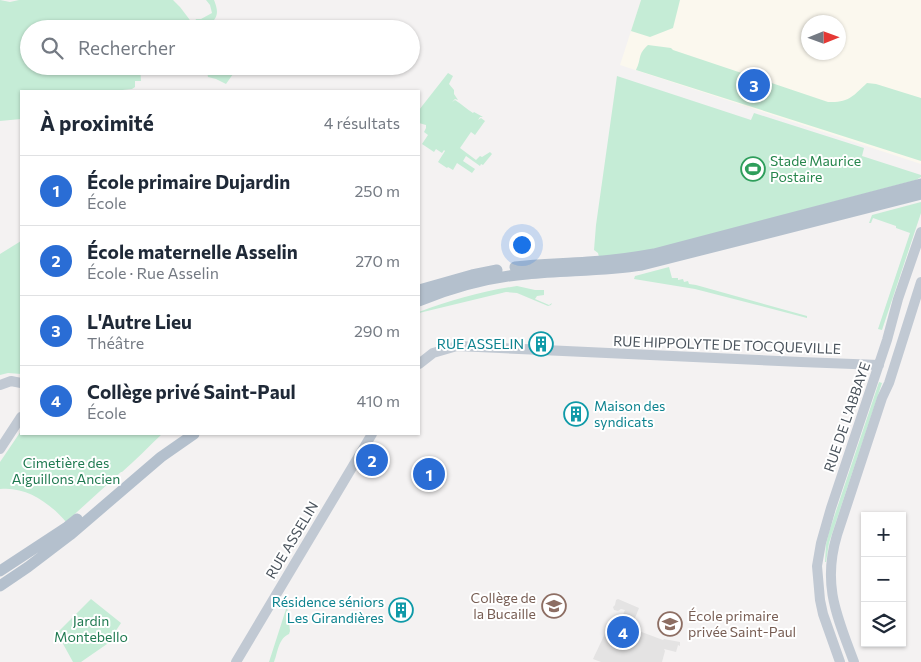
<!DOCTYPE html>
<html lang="fr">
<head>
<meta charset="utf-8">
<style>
  :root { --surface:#fff; --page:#f6f6f7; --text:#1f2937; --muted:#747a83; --line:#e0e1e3; --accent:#2a6dd5 }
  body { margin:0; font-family:Commissioner,sans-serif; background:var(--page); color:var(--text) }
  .controls { position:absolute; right:15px; bottom:15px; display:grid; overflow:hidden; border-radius:0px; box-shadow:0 1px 4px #0004 }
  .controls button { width:45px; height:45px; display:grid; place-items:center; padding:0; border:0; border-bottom:1px solid var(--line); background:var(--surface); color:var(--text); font:25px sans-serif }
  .compass { position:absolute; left:801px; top:15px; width:45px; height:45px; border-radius:50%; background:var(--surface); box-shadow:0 1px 4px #0004; rotate:89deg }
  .you { position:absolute; left:521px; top:244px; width:18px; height:18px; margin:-12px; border:4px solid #fff; border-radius:50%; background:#1a73e8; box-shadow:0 0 0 8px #1a73e833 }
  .badge { display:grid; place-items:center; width:32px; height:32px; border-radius:50%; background:var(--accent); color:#fff; font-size:16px; font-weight:700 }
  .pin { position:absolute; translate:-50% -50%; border:2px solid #fff; box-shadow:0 1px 5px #0006 }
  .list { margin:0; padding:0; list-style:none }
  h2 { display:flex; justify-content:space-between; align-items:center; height:65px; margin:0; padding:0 20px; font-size:21px }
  h2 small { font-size:16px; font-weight:400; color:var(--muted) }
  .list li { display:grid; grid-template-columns:32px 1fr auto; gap:15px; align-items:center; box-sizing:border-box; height:70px; padding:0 20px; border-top:1px solid var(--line) }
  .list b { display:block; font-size:19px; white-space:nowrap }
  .list p { margin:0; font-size:16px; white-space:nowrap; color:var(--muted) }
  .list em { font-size:16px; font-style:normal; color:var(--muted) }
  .icon { flex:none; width:28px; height:28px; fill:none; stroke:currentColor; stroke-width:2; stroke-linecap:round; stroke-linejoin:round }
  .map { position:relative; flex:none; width:921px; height:662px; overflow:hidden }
  .search { position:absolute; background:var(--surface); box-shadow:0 1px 4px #0004; left:20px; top:20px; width:400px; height:55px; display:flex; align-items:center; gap:12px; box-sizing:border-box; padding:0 18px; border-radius:28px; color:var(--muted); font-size:19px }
  .panel { position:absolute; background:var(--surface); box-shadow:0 1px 4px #0004; left:20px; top:90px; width:400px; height:345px; border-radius:0px }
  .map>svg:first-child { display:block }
</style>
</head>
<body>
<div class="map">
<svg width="921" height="662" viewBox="0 0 921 662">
  <rect width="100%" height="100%" fill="#f4f2f2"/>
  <path fill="#fbf8ee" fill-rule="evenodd" d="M641 0H921V164L620 65ZM808 22H838V52H808Z"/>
  <path fill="#e4e3e3" d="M618 599 639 608 631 628 663 640 664 639 680 642V646L678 645 676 652 664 649 665 651 662 662H601L593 659 610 623 620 627 623 620 621 619 625 610 621 609 618 611 614 610 613 607 615 605 616 600Z"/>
  <path fill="#c5ecd6" d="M0 0 10 2 19 0H173L180 7 196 28 29 29V66H140L141 81H135V87L132 89 113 91H21V119L0 121Z
    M206 0H214C218 10 219 17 210 24V29H201L195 21 196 19H201L212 13 210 5Z
    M641 0H680L673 28 650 37 631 31Z
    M648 45 671 48 673 50 828 102C849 103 853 96 867 83L876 84 921 98V161L636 70C642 58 637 55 648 45Z
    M187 66H227L233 74 226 84 216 79 208 77 207 72 188 74Z
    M448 73 453 76 449 84 454 90V94L458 100 455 99 452 102 455 100C462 104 466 109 473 113L474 112 483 117H480L478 120 481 118 485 121 475 135 471 132 460 148 476 160 480 156 482 157 490 152 492 154 483 165 481 164 480 166 466 156 463 161 475 169 472 173 457 163 453 170 448 167 447 168 438 162 445 151 444 150 442 153 436 149 434 152 422 144 428 135 424 132 426 128V125L419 123V110Z
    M617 76 751 120 754 113 864 148 862 156 921 175V177L916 180 632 255 599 257 598 253 594 250 596 225Z
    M921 202V213L882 330 878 329 910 233 896 228V226L873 218 871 223H869L872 215Z
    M21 241V374L8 373 0 375V254Z
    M669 267 672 278H678V280L683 279 684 282 688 281 689 284 696 285 807 316V318L695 289 634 279 635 276Z
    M517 286 535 290H544V295L537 296 535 299 549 305 552 303 551 305 548 306 517 293 506 292 419 313V312C451 300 483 291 517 286Z
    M879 382 882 383 829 543 826 562H825L826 544 829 532Z
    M21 431V434H162C148 447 136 460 122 472H121L66 522C50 503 26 486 0 489V462Z
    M91 599 121 623 107 644 81 662H73L57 633Z
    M287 606 290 631 289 634C278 639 278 652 274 662H269Z"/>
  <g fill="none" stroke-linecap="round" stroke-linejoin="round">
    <path stroke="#c1c9d3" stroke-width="10" d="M419 364 433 353 457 346 801 362 879 365
      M0 385 11 381 21 383
      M0 449 21 417
      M236 662 372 434
      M840 662 823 614 820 600 817 566 821 543 831 508 887 340 898 299 921 232
      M854 662C837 616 822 585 837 535L882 398 889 383 921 282"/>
    <path stroke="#b4c0cd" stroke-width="11" d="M515 267C540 264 564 264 588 262 610 261 632 258 654 254L921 184
      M419 290 472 275 497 270
      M419 301C453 287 489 277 527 274 565 270 603 271 642 265L921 194
      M0 571 67 527 77 519
      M0 586 28 567 70 535 161 457 194 434"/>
  </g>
  <defs>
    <g id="stadium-ring" transform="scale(1.25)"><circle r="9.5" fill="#fff" stroke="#2e9e5b" stroke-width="1.5"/><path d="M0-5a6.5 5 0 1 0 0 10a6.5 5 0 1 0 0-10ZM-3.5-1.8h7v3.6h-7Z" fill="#2e9e5b"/></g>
    <g id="building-ring" transform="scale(1.25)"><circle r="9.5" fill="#fff" stroke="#0f9aa8" stroke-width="1.5"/><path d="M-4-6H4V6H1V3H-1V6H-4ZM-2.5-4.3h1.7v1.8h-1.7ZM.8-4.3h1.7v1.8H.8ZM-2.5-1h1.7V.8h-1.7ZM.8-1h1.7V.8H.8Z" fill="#0f9aa8"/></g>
    <g id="school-ring" transform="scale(1.25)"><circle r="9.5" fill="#fff" stroke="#8d6e63" stroke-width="1.5"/><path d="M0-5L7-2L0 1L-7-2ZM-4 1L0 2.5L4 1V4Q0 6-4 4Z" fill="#8d6e63"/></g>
  </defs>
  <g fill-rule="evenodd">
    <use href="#stadium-ring" x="753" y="169"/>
    <use href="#building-ring" x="541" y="344"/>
    <use href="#building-ring" x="576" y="414"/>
    <use href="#school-ring" x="554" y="606"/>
    <use href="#building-ring" x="401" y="610"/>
    <use href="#school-ring" x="670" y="624"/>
  </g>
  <g text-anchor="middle" stroke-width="4" stroke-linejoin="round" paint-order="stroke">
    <g font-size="14" fill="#27864d" stroke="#fff" text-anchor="start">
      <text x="770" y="166">Stade Maurice<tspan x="770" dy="16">Postaire</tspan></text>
    </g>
    <g font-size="14" fill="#0d838f" stroke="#fff" text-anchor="end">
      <text x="524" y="349">RUE ASSELIN</text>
      <text x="594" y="411" text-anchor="start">Maison des<tspan x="594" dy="16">syndicats</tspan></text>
      <text x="384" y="607">Résidence séniors<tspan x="384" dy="16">Les Girandières</tspan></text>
    </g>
    <g font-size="14" fill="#4b545d" stroke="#fff">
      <text transform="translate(727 345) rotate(2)" y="5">RUE HIPPOLYTE DE TOCQUEVILLE</text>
      <text transform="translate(847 417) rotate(-71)" y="5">RUE DE L'ABBAYE</text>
      <text transform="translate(292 540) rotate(-59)" y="5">RUE ASSELIN</text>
    </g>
    <g font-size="14" fill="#207a51" stroke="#fff">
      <text x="66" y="468">Cimetière des<tspan x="66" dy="16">Aiguillons Ancien</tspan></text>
      <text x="91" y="626">Jardin<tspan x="91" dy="16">Montebello</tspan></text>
    </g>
    <g font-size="14" fill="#785e54" stroke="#fff" text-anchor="end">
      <text x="536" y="603">Collège de<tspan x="536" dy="16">la Bucaille</tspan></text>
      <text x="688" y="621" text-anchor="start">École primaire<tspan x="688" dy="16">privée Saint-Paul</tspan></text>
    </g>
  </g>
</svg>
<div class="controls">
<button>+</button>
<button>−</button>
<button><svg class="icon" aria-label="layers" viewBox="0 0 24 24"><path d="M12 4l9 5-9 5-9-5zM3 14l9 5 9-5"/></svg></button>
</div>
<svg class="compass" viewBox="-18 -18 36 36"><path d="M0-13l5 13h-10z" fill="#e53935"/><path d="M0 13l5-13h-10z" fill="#747a83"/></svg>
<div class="you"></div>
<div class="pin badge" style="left:429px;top:474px">1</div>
<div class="pin badge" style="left:372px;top:460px">2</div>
<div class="pin badge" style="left:754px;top:85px">3</div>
<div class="pin badge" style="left:623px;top:632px">4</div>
<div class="search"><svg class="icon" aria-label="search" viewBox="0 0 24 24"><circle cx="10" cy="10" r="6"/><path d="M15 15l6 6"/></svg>Rechercher</div>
<section class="panel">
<h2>À proximité<small>4 résultats</small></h2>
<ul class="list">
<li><span class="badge">1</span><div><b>École primaire Dujardin</b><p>École</p></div><em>250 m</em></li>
<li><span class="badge">2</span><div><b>École maternelle Asselin</b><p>École · Rue Asselin</p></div><em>270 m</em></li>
<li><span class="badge">3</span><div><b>L'Autre Lieu</b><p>Théâtre</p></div><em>290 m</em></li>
<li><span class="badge">4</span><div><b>Collège privé Saint-Paul</b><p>École</p></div><em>410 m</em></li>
</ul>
</section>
</div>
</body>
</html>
